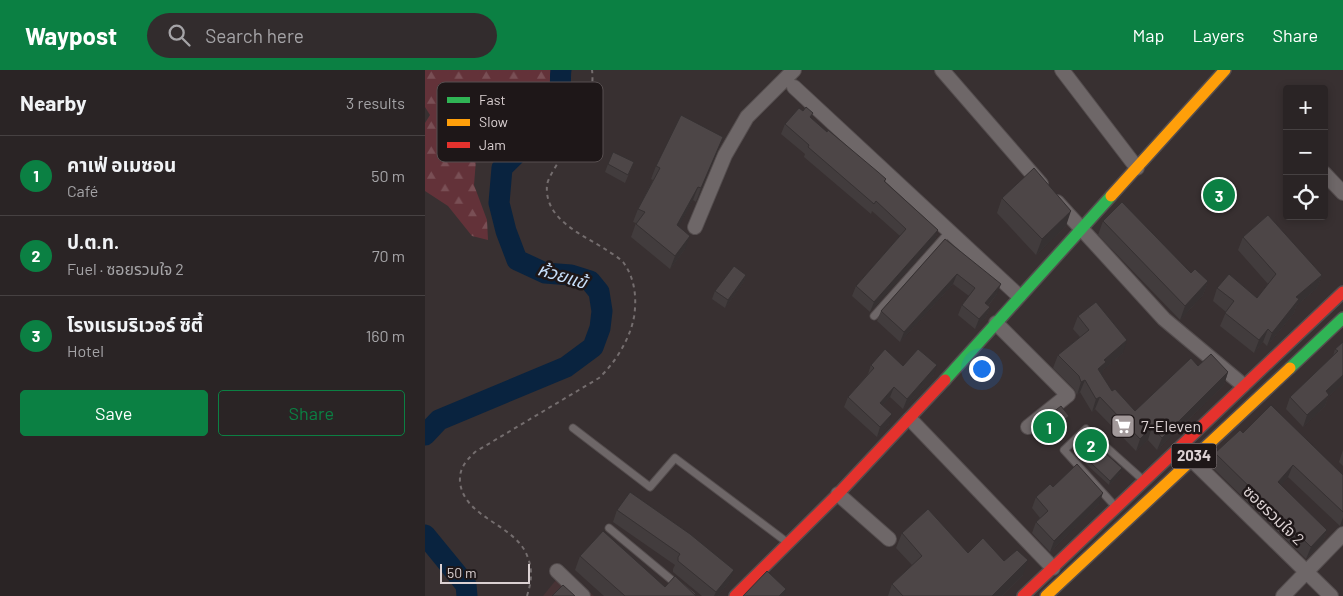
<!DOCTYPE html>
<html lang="en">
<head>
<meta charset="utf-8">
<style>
  :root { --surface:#2a2425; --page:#322c2d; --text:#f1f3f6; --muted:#a5a4a7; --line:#464142; --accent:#0b8043 }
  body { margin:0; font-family:Barlow,"Noto Sans Thai",sans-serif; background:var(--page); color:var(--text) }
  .controls { position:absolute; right:15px; top:15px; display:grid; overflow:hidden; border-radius:5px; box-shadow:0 2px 8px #0003 }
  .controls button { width:45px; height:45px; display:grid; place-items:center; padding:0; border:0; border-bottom:1px solid var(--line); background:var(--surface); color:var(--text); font:25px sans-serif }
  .scale { position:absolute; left:15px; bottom:12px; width:90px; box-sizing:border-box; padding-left:5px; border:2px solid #dbd1d2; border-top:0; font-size:14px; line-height:18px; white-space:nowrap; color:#dbd1d2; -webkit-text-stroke:4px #1e1718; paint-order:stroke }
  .you { position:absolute; left:556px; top:298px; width:18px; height:18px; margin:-12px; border:4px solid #fff; border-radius:50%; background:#1a73e8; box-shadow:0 0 0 8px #1a73e833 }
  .badge { display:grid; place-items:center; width:32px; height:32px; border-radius:50%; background:var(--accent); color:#fff; font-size:16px; font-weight:700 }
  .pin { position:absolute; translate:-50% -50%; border:2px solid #fff; box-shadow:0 1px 5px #0006 }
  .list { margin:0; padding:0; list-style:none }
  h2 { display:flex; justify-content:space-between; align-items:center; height:65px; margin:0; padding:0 20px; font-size:21px }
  h2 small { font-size:16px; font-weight:400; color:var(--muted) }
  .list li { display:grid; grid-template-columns:32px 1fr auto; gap:15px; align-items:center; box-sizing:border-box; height:80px; padding:0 20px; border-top:1px solid var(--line) }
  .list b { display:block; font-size:19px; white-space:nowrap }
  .list p { margin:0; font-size:16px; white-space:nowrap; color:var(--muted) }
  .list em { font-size:16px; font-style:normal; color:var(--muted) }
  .actions { display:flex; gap:10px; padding:15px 20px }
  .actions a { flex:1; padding:11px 0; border:1px solid var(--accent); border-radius:5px; text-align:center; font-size:18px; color:var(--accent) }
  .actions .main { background:var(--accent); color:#fff }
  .icon { flex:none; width:28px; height:28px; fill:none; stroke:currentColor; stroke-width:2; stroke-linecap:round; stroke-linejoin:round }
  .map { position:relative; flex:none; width:918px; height:526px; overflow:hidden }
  header { display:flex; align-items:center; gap:30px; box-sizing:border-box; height:70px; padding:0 25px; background:var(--accent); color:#fff }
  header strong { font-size:24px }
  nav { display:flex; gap:28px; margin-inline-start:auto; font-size:18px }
  .search { width:350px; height:45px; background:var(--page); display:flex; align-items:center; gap:12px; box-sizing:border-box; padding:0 18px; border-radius:28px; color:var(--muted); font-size:19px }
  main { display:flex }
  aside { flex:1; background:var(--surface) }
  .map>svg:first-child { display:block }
</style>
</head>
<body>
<header>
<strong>Waypost</strong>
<div class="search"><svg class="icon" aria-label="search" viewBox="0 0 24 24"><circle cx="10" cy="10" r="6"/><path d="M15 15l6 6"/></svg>Search here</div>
<nav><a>Map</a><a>Layers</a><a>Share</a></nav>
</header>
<main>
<aside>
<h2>Nearby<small>3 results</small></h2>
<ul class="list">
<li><span class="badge">1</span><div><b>คาเฟ่ อเมซอน</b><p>Café</p></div><em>50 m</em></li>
<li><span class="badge">2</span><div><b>ป.ต.ท.</b><p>Fuel · ซอยรวมใจ 2</p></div><em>70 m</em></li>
<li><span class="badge">3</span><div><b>โรงแรมริเวอร์ ซิตี้</b><p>Hotel</p></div><em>160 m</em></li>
</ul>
<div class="actions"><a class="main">Save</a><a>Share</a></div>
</aside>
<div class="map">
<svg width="918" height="526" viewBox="0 0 918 526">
  <defs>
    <pattern id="forest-firs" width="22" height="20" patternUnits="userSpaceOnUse" patternTransform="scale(1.25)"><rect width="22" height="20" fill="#633239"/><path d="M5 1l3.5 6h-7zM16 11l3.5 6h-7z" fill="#794f55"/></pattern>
  </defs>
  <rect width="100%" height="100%" fill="#383031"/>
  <path fill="#473335" d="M139 500 169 526H118Z"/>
  <path fill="url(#forest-firs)" d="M0 0H127L128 13 110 47 85 72 51 90 49 115 62 150 63 170 47 166 23 136 0 121V53L5 45 0 37Z"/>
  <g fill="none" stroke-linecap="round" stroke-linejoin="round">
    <path stroke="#09233f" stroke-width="21" d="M0 365 14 350 141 297 168 277 175 258 177 241 174 222 165 211 146 205 120 203 92 190 81 161 74 133 77 98C97 79 130 44 135 16 136 11 135 5 136 0
      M0 465 41 515 42 526"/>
    <g stroke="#544d4e" stroke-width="9">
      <path id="lane" d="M449 246 524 162
        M148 358 225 417 250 388 363 473
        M689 435 639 380 661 359 717 409
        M184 458 266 526"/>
    </g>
    <g stroke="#544d4e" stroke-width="16">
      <path id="street" d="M517 0 616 114
        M637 0 712 98
        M369 17 594 226
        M899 103 918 123
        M632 132 739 249 818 315
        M270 157 300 85 322 47 369 0
        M571 253 643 325 603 357
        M485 349 628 498
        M766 389 906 526
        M413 424 464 469
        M132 501 158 526
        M858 526 918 464"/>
    </g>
    <g stroke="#544d4e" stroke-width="14">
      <path id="fast" d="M865 298 918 248
        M520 310 686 126"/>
    </g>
    <g stroke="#544d4e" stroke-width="14">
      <path id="slow" d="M686 126 800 0
        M621 526 865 298"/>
    </g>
    <g stroke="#544d4e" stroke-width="14">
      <path id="jam" d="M310 526 413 424 520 310
        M598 526 918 222"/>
    </g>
    <path stroke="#746d6e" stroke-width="2" stroke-dasharray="4 4" stroke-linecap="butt" d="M102 526C106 513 108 501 103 488 92 454 39 449 35 412 34 398 41 391 50 382L174 308C190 293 205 269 209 247 212 228 210 208 198 192 193 187 186 183 180 179 156 164 119 149 122 115 123 108 130 98 134 91 149 63 171 33 167 0"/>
    <use href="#lane" stroke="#6e6768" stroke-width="7"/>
    <use href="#street" stroke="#6e6768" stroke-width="14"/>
    <use href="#fast" stroke="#30b455" stroke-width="11"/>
    <use href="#slow" stroke="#ff9f0a" stroke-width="11"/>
    <use href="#jam" stroke="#e5322d" stroke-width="11"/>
  </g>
  <path fill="#423c3d" d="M386 48 402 62 461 109 460 112 513 160 510 170 445 242 427 226 431 216 475 166 447 141 446 144 379 87 380 84 356 64 360 54Z
    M293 80 271 132 268 130 253 157 260 179 245 199 206 167 211 153 208 152 213 139 228 110 226 109 231 96Z
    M209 92 200 113 180 102 183 94Z
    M577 128 641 156 611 185 572 143Z
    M678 151 766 203 783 211 778 225 755 250 673 165Z
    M818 167 897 205 892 218 871 236 869 243 842 276 838 272 829 283 795 256 801 242 788 231 792 218 832 228 843 214 813 180Z
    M520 169 572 224 563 236 565 237 561 247 550 259 533 245 537 235 544 226 528 214 475 272 452 251 456 241Z
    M321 205 318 213 300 238 287 229 290 221Z
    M653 246 698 283 678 300 676 305 687 321 710 341 773 296 803 302 799 315 732 380 723 370 711 381 670 339 667 342 655 322 652 325 649 319 628 298 633 285 655 267 648 259Z
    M918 272V313L903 327 900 336 878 357 861 339 865 327 908 286 910 279Z
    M446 295 478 296 509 305 478 339 465 327 458 335 464 354 452 367 419 337 423 327 443 304Z
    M613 354H641L627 366 624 363 617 370 610 362Z
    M818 363 918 405V455L915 456 863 407 856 415 902 460 898 472 881 489 786 396 790 383Z
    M651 379 696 402 684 415 649 383Z
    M918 380V396L914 392Z
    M628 417 674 434 625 482 607 463 611 452 615 448 607 438 611 427Z
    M192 440 304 512 293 526H277L248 502V499L250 495 188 452Z
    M477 463 543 483 579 491 598 505 577 526H463L467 514 487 495 471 478Z
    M155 486 240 517 271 526H179L150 500Z"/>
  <path fill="#363132" d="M298 67 293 80 271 132 276 118Z
    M273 117 268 130 247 169 252 155Z
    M646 141 641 156 611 185 617 169Z
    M513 160 510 170 445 242 449 232Z
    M265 166 260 179 245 199 250 186Z
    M532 204 528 214 475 272 479 262Z
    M321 205 318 213 300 238 303 230Z
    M897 205 892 218 871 236 869 243 842 276 847 263 871 227Z
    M783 211 778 225 755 250 760 236Z
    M576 214 572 224 556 244 560 233Z
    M565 237 561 247 550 259 554 249Z
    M843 259 838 272 829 283 834 270Z
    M702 270 698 283 678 300 677 305 673 299 679 290Z
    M512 295 509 305 478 339 482 329Z
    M803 302 799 315 732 380 737 368Z
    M918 305V313L903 327 900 336 878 357 882 345 901 321Z
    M660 310 655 322 652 325 656 312Z
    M469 317 465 327 451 343 455 333Z
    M675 327 670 339 667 342 671 329Z
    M467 344 464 354 452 367 455 357Z
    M644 346 641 354 627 366 630 358Z
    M627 355 624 363 617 370 620 362Z
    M727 357 723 370 711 381 715 369Z
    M868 395 863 407 848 425 853 412Z
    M697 398 696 402 684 415 685 411Z
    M678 423 674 434 625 482 629 471Z
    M918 447V455L915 456Z
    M902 460 898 472 881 489 886 477Z
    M603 490 598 505 577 526H567Z
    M309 500 304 512 293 526H289L291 522Z
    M361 519 359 526H354Z"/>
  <path fill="#4d4647" stroke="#363132" d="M381 37 388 43 385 47 402 62 403 60 453 102 461 109 459 111 513 160 449 232 431 216 481 159 451 131 449 134 383 77 384 75 360 54 374 38 378 41Z
    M256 45 298 67 276 118 273 117 252 155 265 166 250 186 211 154 220 142 213 139 235 98 231 96Z
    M188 82 209 92 203 105 183 94Z
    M609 98 646 141 617 169 577 128Z
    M697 132 766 203 770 199 783 211 760 236 678 151Z
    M843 145 897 205 871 227 874 229 847 263 843 259 834 270 800 243 809 231 792 218 804 204 832 228 851 204 818 167Z
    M520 169 576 214 560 233 565 237 554 249 537 235 550 218 532 204 479 262 456 241Z
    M309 196 321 205 303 230 290 221Z
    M671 232 702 270 679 290 681 292 673 299 687 321 690 319 710 341 766 288 773 296 786 284 803 302 737 368 727 357 715 369 675 327 671 329 660 310 656 312 654 306 633 285 664 260 653 246Z
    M918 272V305L901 321 904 325 882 345 865 327 913 281 910 279Z
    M460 279 478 296 493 279 512 295 482 329 469 317 455 333 467 344 455 357 423 327 449 298 446 295Z
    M846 335 918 405V442L868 395 853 412 902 460 886 477 790 383 815 360 818 363Z
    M636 336 644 346 630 358 627 355 620 362 613 354Z
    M662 367 697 398 685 411 651 379Z
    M652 394 678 423 629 471 611 452 623 441 611 427 625 414 628 417Z
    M205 422 265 464 309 500 291 522 253 491V487L255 484 192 440Z
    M503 439 543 483 558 468 579 491 592 480 603 490 567 526H478L467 514 497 486 477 463Z
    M178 461 240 517 250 506 271 526H200L155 486Z
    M342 501 361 519 354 526H318Z
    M138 515 150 526H127Z"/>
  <defs>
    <g id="supermarket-square" transform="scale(1.25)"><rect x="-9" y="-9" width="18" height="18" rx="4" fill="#a2999a" stroke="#1e1718"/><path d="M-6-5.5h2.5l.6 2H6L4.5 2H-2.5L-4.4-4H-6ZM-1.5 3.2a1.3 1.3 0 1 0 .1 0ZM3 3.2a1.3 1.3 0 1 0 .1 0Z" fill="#fff"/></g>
  </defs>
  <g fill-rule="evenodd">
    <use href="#supermarket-square" x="698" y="356"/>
  </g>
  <g text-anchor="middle" stroke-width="5" stroke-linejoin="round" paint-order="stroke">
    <rect fill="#1e1718" stroke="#a2999a" stroke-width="1" x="746.5" y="373.5" width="45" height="25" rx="4"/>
    <g font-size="15" font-weight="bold" fill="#dbd1d2">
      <text x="769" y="391">2034</text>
    </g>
    <g font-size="16" fill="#dbd1d2" stroke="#1e1718" text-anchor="start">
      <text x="716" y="362">7-Eleven</text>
    </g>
    <g font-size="16" fill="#dbd1d2" stroke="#1e1718">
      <text transform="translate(849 445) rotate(44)" y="6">ซอยรวมใจ 2</text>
    </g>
    <g font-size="18" font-style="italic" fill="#c6def9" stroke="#1e1718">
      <text transform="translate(137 206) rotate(17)" y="6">ห้วยแข้</text>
    </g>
  </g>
  <rect x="12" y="12" width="166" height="80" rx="8" fill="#1e1718" stroke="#574f50" stroke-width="1"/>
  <rect x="22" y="27" width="23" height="6" fill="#30b455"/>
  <rect x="22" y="49" width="23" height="7" fill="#ff9f0a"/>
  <rect x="22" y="72" width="23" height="6" fill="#e5322d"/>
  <g font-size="14" fill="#dbd1d2">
    <text x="54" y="35">Fast</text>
    <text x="54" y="57">Slow</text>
    <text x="54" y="80">Jam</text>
  </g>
</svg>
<div class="controls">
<button>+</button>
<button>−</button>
<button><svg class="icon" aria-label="locate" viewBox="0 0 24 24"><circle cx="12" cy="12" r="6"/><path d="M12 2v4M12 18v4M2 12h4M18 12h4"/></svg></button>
</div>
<div class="scale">50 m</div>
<div class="you"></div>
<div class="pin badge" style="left:624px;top:357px">1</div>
<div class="pin badge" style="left:666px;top:375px">2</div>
<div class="pin badge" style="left:794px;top:125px">3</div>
</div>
</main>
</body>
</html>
